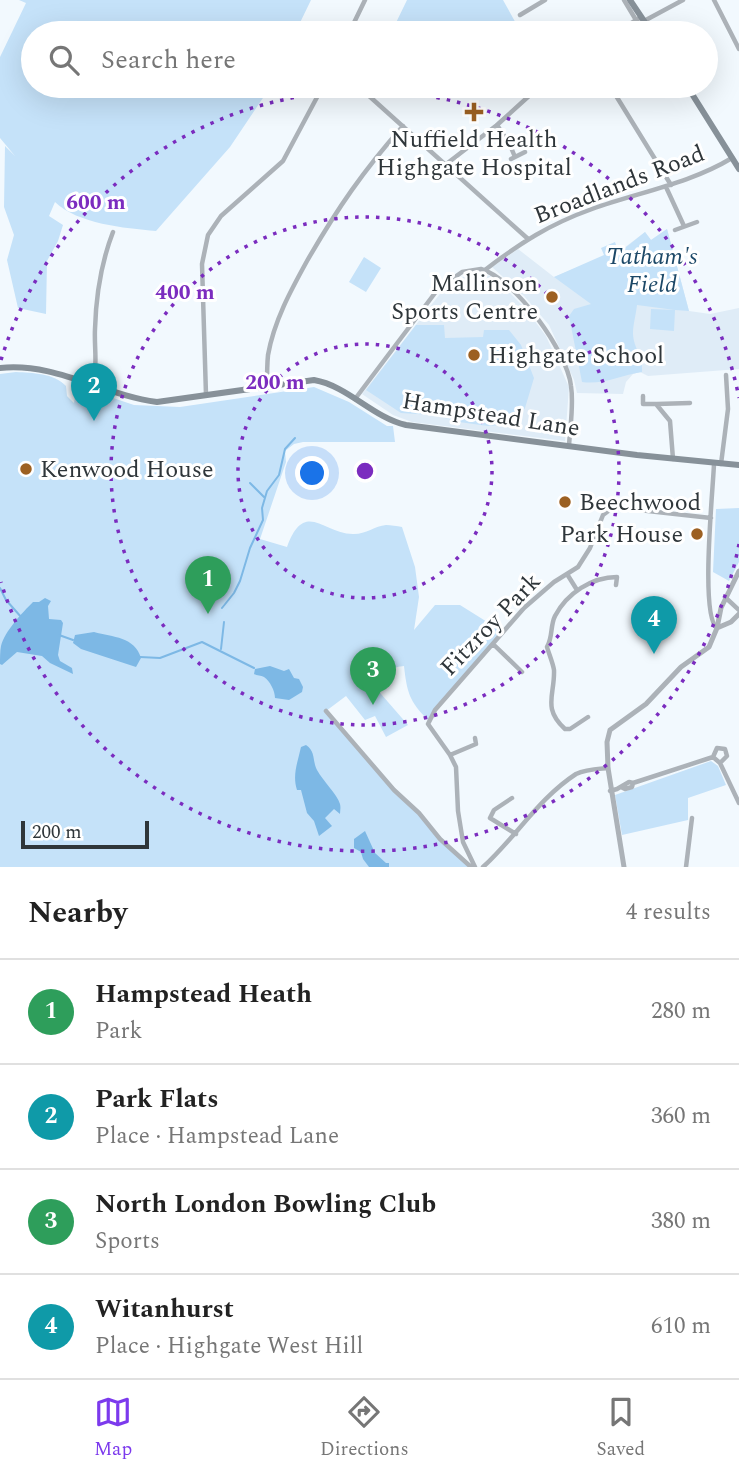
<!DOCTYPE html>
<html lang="en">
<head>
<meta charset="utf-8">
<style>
  :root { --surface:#fff; --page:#f6f6f6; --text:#222; --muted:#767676; --line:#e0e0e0; --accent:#7c3aed }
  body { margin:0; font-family:Spectral,serif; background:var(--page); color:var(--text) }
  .scale { position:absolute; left:21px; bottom:18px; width:128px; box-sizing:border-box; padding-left:7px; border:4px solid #2f363a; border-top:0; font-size:19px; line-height:24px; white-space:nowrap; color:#2f363a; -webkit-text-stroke:5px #fff; paint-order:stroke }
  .you { position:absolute; left:313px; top:474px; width:24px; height:24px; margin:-18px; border:5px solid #fff; border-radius:50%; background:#1a73e8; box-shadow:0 0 0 10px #1a73e833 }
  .badge { display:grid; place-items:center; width:46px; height:46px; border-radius:50%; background:var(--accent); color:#fff; font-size:23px; font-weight:700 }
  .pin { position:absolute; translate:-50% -58px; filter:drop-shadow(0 2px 4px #0008) }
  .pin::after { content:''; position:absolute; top:37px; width:24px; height:21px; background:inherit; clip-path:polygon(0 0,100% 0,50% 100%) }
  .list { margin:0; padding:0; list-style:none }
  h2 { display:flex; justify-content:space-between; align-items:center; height:91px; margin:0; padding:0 28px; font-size:30px }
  h2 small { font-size:23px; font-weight:400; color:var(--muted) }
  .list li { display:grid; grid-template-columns:46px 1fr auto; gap:21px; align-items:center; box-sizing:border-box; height:105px; padding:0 28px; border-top:2px solid var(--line) }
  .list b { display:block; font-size:26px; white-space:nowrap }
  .list p { margin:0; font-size:23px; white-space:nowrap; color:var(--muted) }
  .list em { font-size:23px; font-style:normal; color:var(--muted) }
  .icon { flex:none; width:38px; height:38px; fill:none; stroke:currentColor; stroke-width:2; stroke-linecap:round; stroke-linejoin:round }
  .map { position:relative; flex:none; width:739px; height:867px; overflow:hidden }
  .search { position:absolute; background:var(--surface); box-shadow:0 7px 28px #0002; left:21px; right:21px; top:21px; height:77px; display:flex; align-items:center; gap:18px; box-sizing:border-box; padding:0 24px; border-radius:38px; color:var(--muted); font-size:26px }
  .sheet { height:511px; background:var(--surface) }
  nav { display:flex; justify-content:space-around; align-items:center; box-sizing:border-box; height:98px; border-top:2px solid var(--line); background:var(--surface); font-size:19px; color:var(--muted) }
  nav a { display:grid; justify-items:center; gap:4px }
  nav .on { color:var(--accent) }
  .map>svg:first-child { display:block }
</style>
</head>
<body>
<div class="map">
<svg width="739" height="867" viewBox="0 0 739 867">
  <rect width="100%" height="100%" fill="#f2f9fe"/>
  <path fill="#dfecf7" d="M667 229 689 311 710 314 739 308V369L648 376 640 372 633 374 626 382 623 394 577 393 574 380 549 325 524 296 492 267 518 249 554 277 624 248 645 232 651 240Z
    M474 273 490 276 507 290 525 308 546 336 569 387 565 441 412 422 393 415 362 394 443 290 453 281Z"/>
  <path fill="#c5e2f9" d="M19 0H311L295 33H33V86H271L230 147 156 231C124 228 78 224 55 202L49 216 63 225 58 241 47 261 46 314 18 308 7 260 14 235 4 207 5 146 15 156 0 138V57L26 3Z
    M407 0H503L518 27 510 33H391Z
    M667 229 689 311 675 310 674 331 650 329 651 309 675 310 637 305C636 315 633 324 633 334 634 350 643 354 642 372 621 375 604 385 582 382L569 316 574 309 591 304 554 277 604 255 601 248 615 242 617 248 605 254 625 248 645 232 651 240Z
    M364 257 381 268 366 292 349 282Z
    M416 325H444L445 338 483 337 484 330H509L521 345 534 378 525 408 521 414 501 425 488 426 459 422 434 415 401 413 366 390Z
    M16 372C32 373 54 373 66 386L67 396 74 403 76 392 83 388 134 405 180 407 314 387 349 402 387 426H393L395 442H303L294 444 285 451 286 462 260 539 287 547C305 498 324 535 354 534 366 534 375 526 386 525 391 525 397 526 402 527L415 567 419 597 414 630 435 605H460L500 630 493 644 428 720C409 701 407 692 404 666 388 667 382 677 368 679L408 725 386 737 375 716 365 720 346 696 326 711C373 765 420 818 471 867H0V374Z
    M739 508V562L729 581 713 572 716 509Z
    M711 761 718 766 726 785 688 798V820L622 835 615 795Z"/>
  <path fill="#7db8e5" d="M45 598 51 601 48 606 49 619 61 620 63 623 58 655 60 661 72 668 73 674 50 663 42 656 17 652 2 665 0 664C0 658 0 651 1 646 5 631 22 613 33 602H39Z
    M94 632C113 637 135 637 141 658L136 667 81 649 73 643 75 635Z
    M270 666 284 671 289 669 294 678 299 679 303 687 302 692 289 700 275 698C275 691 270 681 264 677 261 675 257 676 254 674L255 669Z
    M306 745C316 752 312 760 317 770 323 781 337 794 340 804 341 808 340 811 340 814L334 809 325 818 332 826 319 836 314 821 307 813 301 790H297C292 775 298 761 301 747Z
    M365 831 375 853 386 863H389V867H369L363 859 361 852 354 848V839Z"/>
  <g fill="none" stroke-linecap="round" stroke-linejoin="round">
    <path stroke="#7db8e5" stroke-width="2" d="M250 483 264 497
      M0 588 6 600 22 618
      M222 608 234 593 240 581 250 548 263 520 262 508 267 491 279 475 285 449 295 438
      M59 635 73 640
      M221 649 224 622
      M140 657 160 658 202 642 254 668"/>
    <path stroke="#acb2b8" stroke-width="4.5" d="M624 0 636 20
      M714 0 739 49
      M520 15 545 0
      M644 21 683 0
      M679 28 683 33
      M296 30 300 33
      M349 33 365 0
      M616 33 641 17
      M358 86 527 238
      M610 86 671 185
      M497 125 510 145 515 157
      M511 159 525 152
      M445 165 497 125 540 86
      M666 187 684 226
      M675 230 697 222
      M485 270C520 243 550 224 592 209 639 192 689 184 732 158
      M93 384C98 367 94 347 95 329 96 295 101 263 113 232
      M267 387C267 376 267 365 268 355 274 321 291 290 307 261 337 209 363 171 403 126
      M206 395 202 264 208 235 221 216 283 161 323 86
      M643 396V404H656L670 421 673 459
      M355 399 438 289 462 272 481 269C515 279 567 351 571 386 574 405 570 427 569 446
      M657 404 690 403
      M714 464C713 490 700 616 717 628
      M721 464 728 409 726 375
      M567 574 577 590
      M726 598 739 610
      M493 644 522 672
      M326 711 394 790 419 813 440 839 471 867
      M588 717 570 729H565C542 708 555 695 554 670 553 663 549 654 547 647 553 637 550 626 555 616 567 593 592 577 617 577L616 585
      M450 755 476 744 475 738
      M713 757 717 748 725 749 727 756 720 763
      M621 787 625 789 632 787 633 783
      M610 791 617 789 629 782 633 783 713 757 720 763 739 803
      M512 798 494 810 490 818 516 834
      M475 867 463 842 458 811 456 767 450 755 428 724 435 710 524 608 554 582 578 567 590 548 603 515 611 509 621 508 711 518
      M483 867C515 838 539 798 576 774 586 769 597 769 608 768
      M686 867 692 818"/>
    <path stroke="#acb2b8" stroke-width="5" d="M717 628 731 622 739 614
      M624 867 608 768 607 742 610 730 646 704 681 667 709 647 717 628 721 608 739 571"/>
    <path stroke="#879199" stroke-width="6" d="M630 0 652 33
      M687 86 739 169
      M0 368C56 362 103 395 157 402L314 380C348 386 372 417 406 425L637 455 739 465"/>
  </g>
  <g fill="none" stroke="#7b2cbf" stroke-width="3.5" stroke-dasharray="3.5 7">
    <circle cx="365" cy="471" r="127"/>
    <circle cx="365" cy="471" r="254"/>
    <path d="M739 544A381 381 0 0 1 1 582M1 360A381 381 0 0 1 739 398"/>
  </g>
  <g fill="#9c6022" stroke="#fff" stroke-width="2.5">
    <path d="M470.5 101.5h7v7h7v7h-7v7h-7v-7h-7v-7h7z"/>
    <circle cx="552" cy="297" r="7"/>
    <circle cx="474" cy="355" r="7"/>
    <circle cx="26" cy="469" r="7"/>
    <circle cx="565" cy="502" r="7"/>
    <circle cx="697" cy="534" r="7"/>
  </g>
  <g text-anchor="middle" stroke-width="6" stroke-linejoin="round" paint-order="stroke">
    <g font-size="24" fill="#2f363a" stroke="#fff" text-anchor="start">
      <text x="474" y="147" text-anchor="middle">Nuffield Health<tspan x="474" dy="28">Highgate Hospital</tspan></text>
      <text x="538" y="291" text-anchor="end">Mallinson<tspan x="538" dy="28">Sports Centre</tspan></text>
      <text x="488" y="363">Highgate School</text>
      <text x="40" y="477">Kenwood House</text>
      <text x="579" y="510">Beechwood</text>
      <text x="683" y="542" text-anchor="end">Park House</text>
    </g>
    <g font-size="24" fill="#2f363a" stroke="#fff">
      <text transform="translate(619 184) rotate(-21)" y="8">Broadlands Road</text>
      <text transform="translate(491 414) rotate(9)" y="8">Hampstead Lane</text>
      <text transform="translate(490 624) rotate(-46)" y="8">Fitzroy Park</text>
    </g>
    <g font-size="24" font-style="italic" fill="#1c4867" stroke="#fff">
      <text x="652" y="264">Tatham's<tspan x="652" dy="28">Field</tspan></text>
    </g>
  </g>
  <circle cx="365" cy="471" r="10" fill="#7b2cbf" stroke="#fff" stroke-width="3.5"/>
  <g font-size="21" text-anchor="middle" font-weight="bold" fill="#7b2cbf" stroke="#fff" stroke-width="6" stroke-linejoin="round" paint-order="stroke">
    <text x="96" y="209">600 m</text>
    <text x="185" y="299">400 m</text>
    <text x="275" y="389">200 m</text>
  </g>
</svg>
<div class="scale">200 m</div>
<div class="you"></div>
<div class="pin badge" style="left:208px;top:614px;background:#2e9e5b">1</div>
<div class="pin badge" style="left:94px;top:421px;background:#0f9aa8">2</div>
<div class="pin badge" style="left:373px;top:705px;background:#2e9e5b">3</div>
<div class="pin badge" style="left:654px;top:654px;background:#0f9aa8">4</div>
<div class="search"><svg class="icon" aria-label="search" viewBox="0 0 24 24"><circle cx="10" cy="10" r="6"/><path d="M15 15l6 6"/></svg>Search here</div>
</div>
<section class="sheet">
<h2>Nearby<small>4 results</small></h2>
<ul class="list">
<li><span class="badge" style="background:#2e9e5b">1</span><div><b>Hampstead Heath</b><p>Park</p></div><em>280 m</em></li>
<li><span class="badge" style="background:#0f9aa8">2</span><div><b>Park Flats</b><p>Place · Hampstead Lane</p></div><em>360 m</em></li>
<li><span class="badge" style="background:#2e9e5b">3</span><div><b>North London Bowling Club</b><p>Sports</p></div><em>380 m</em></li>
<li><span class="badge" style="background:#0f9aa8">4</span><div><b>Witanhurst</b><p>Place · Highgate West Hill</p></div><em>610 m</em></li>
</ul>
</section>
<nav>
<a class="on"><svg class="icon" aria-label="map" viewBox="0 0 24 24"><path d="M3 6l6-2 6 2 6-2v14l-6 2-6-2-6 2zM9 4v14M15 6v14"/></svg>Map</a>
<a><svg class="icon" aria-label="directions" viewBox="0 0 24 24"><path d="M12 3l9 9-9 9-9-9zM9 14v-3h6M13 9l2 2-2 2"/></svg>Directions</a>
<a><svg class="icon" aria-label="saved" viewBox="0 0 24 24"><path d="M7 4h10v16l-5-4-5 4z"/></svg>Saved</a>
</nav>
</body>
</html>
